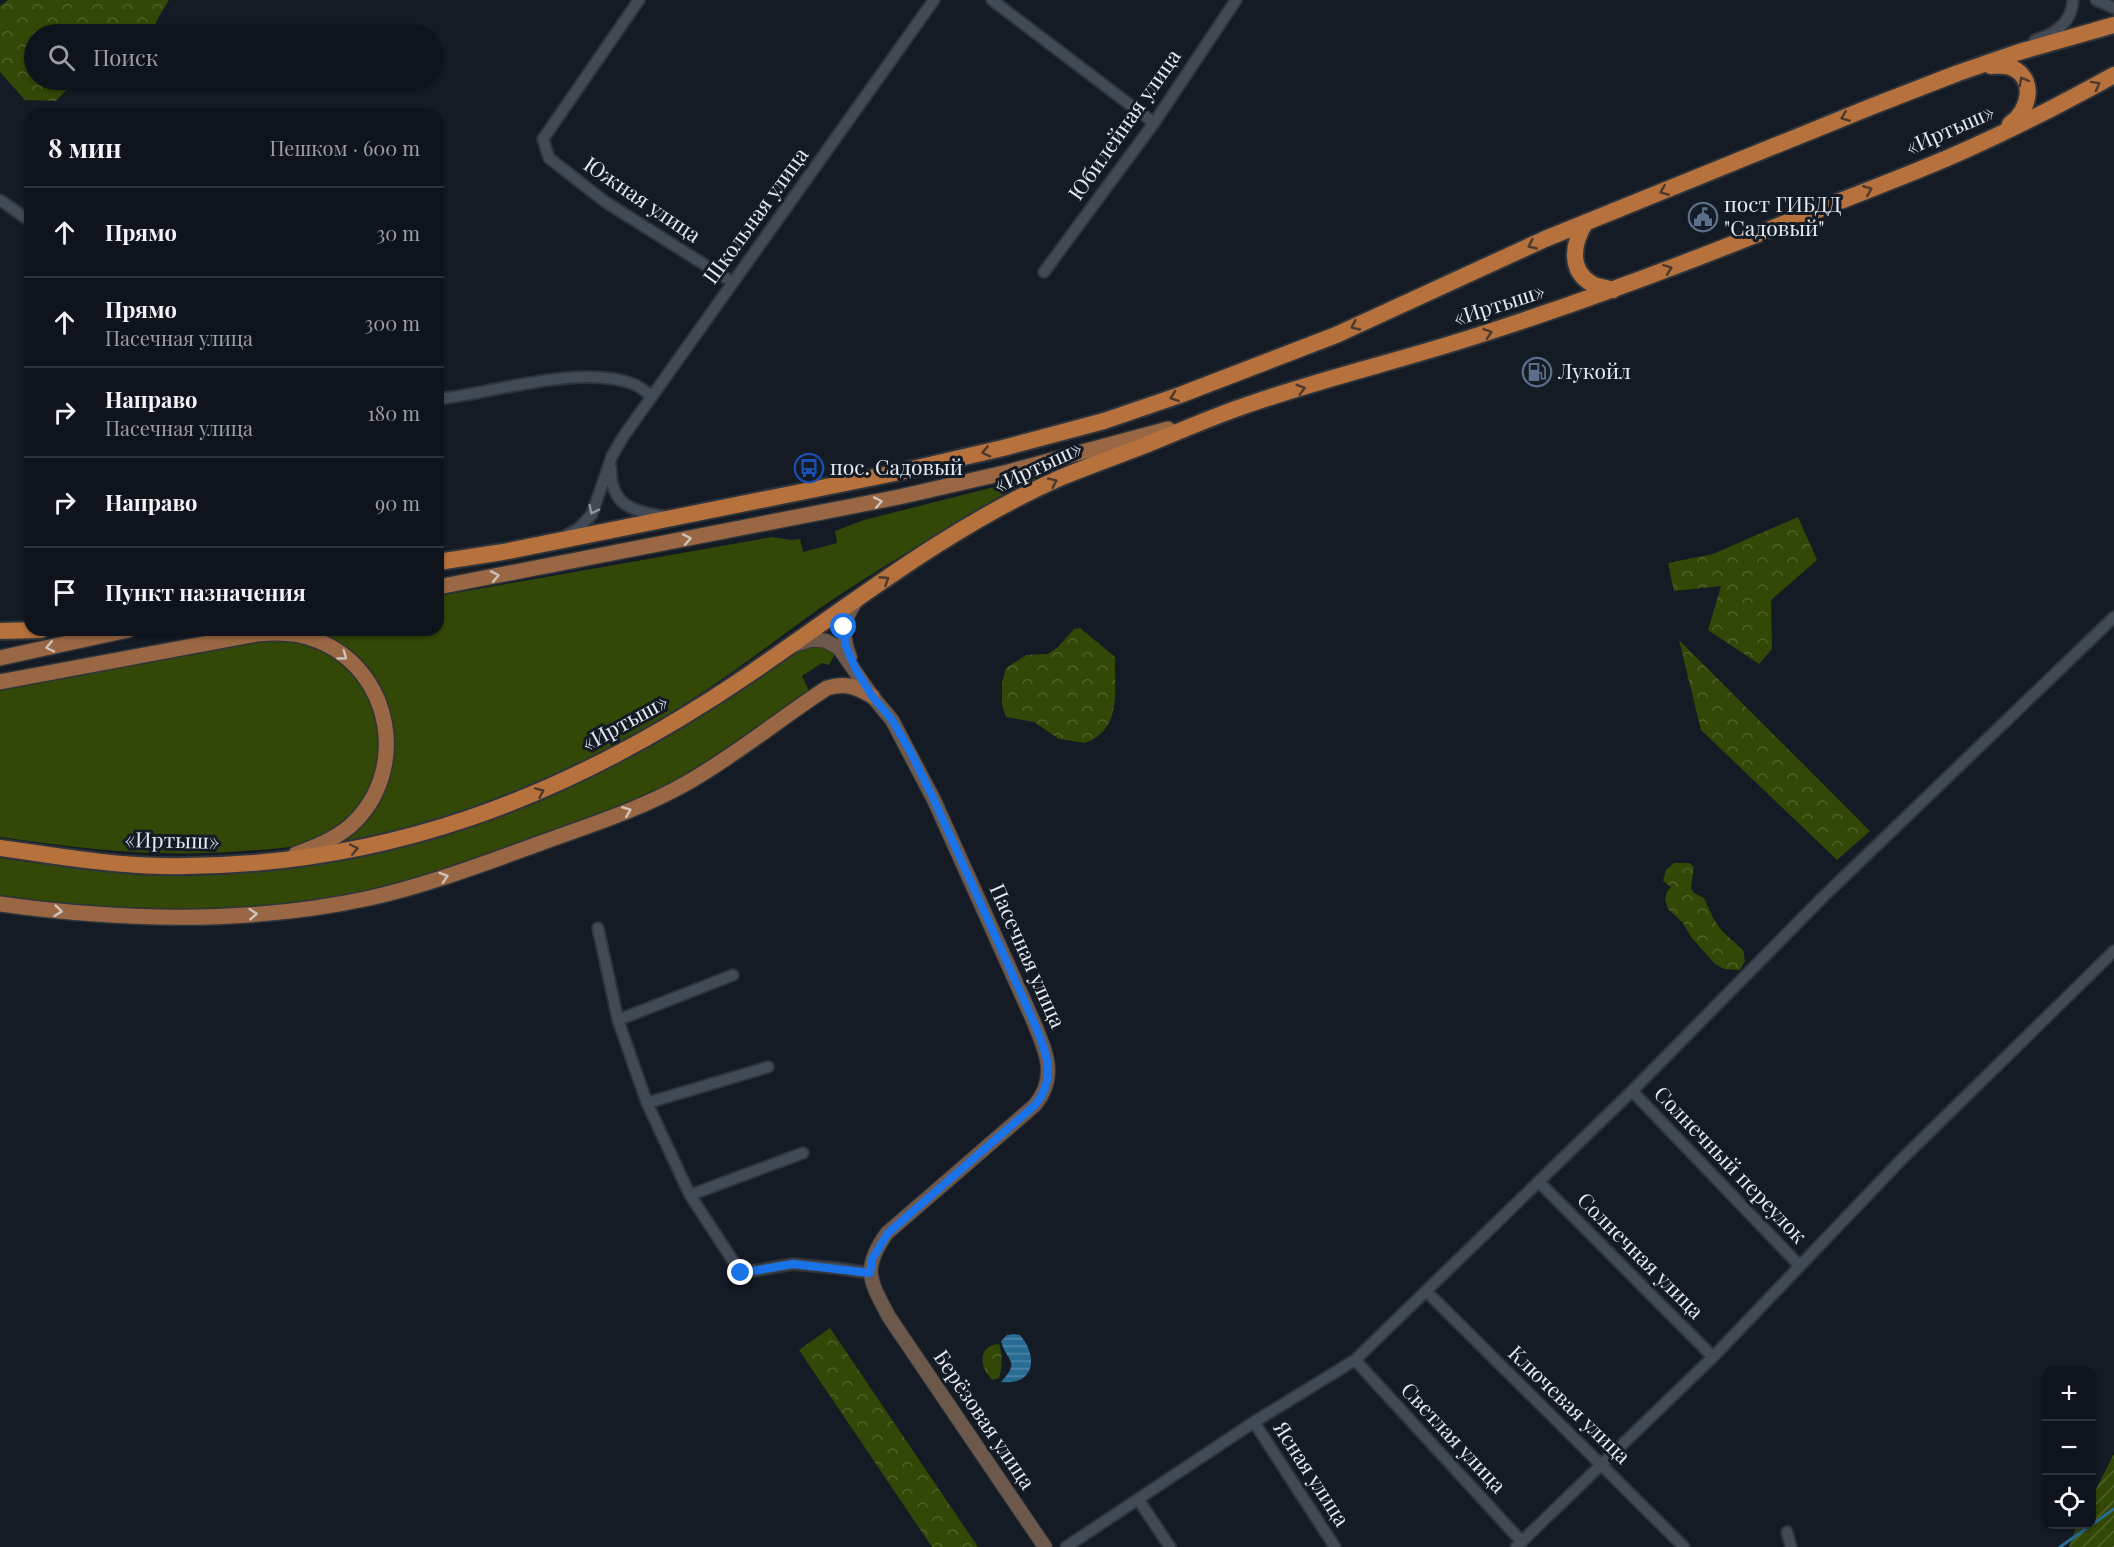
<!DOCTYPE html>
<html lang="ru">
<head>
<meta charset="utf-8">
<style>
  :root { --surface:#0f141c; --page:#1d2129; --text:#f1f3f6; --muted:#9b9ea3; --line:#2f333b }
  body { margin:0; font-family:"Playfair Display",serif; background:var(--page); color:var(--text) }
  .controls { position:absolute; right:18px; bottom:18px; display:grid; overflow:hidden; border-radius:12px; box-shadow:0 2px 4px #0004 }
  .controls button { width:54px; height:54px; display:grid; place-items:center; padding:0; border:0; border-bottom:2px solid var(--line); background:var(--surface); color:var(--text); font:30px sans-serif }
  .stop { position:absolute; width:18px; height:18px; margin:-14px; border:4px solid #1a73e8; border-radius:50%; background:#fff }
  .stop.end { background:#1a73e8; border-color:#fff; box-shadow:0 2px 6px #0008 }
  .list { margin:0; padding:0; list-style:none }
  h2 { display:flex; justify-content:space-between; align-items:center; height:78px; margin:0; padding:0 24px; font-size:26px }
  h2 small { font-size:20px; font-weight:400; color:var(--muted) }
  .list li { display:grid; grid-template-columns:39px 1fr auto; gap:18px; align-items:center; box-sizing:border-box; height:90px; padding:0 24px; border-top:2px solid var(--line) }
  .list b { display:block; font-size:22px; white-space:nowrap }
  .list p { margin:0; font-size:20px; white-space:nowrap; color:var(--muted) }
  .list em { font-size:20px; font-style:normal; color:var(--muted) }
  .icon { flex:none; width:33px; height:33px; fill:none; stroke:currentColor; stroke-width:2; stroke-linecap:round; stroke-linejoin:round }
  .map { position:relative; flex:none; width:2114px; height:1547px; overflow:hidden }
  .search { position:absolute; background:var(--surface); box-shadow:0 2px 4px #0004; left:24px; top:24px; width:420px; height:66px; display:flex; align-items:center; gap:15px; box-sizing:border-box; padding:0 21px; border-radius:33px; color:var(--muted); font-size:22px }
  .panel { position:absolute; background:var(--surface); box-shadow:0 2px 4px #0004; left:24px; top:108px; width:420px; height:528px; border-radius:18px }
  .map>svg:first-child { display:block }
</style>
</head>
<body>
<div class="map">
<svg width="2114" height="1547" viewBox="0 0 2114 1547">
  <defs>
    <pattern id="forest-crowns" width="20" height="18" patternUnits="userSpaceOnUse" patternTransform="scale(1.5)"><rect width="20" height="18" fill="#334706"/><path d="M2 6a3 3 0 1 1 6 0M12 15a3 3 0 1 1 6 0" fill="none" stroke="#50622b"/></pattern>
    <pattern id="garden-furrows" width="10" height="10" patternUnits="userSpaceOnUse" patternTransform="scale(1.5)"><rect width="10" height="10" fill="#334706"/><path d="M-1 1l2-2M0 10L10 0M9 11l2-2" fill="none" stroke="#50622b"/></pattern>
    <pattern id="water-rules" width="6" height="5" patternUnits="userSpaceOnUse" patternTransform="scale(1.5)"><rect width="6" height="5" fill="#286b93"/><path d="M0 2.5h6" fill="none" stroke="#5187a8"/></pattern>
  </defs>
  <rect width="100%" height="100%" fill="#141b25"/>
  <path fill="#334706" d="M1050 473V475C971 513 896 557 823 606 792 628 762 651 731 673 698 696 663 718 629 739 543 790 434 828 336 844L353 830 393 741 392 722 386 701 375 677 365 664 349 650 335 640 310 630H438V596L772 537 792 540 800 539 803 552 837 543 835 531 864 520Z
    M263 639C286 640 308 641 328 653 392 692 398 774 342 822 334 829 322 838 312 842 290 849 267 849 244 851 161 858 83 849 0 837V691L98 670Z
    M809 646 825 648 835 654 829 665 822 663 802 676 809 691 680 779 647 796 589 819 433 873 372 890 312 901 223 910 96 907 0 896V858C52 865 105 873 158 875 281 880 415 849 529 804 567 790 603 770 639 751 673 733 705 714 736 693 759 677 783 657 809 646Z"/>
  <path fill="url(#forest-crowns)" d="M8 0H169L158 18 151 34H34V80H76L56 101 25 100 0 72V6Z
    M1798 517 1817 560 1771 600 1772 649 1759 664 1708 630 1721 586 1674 591 1668 563 1713 554Z
    M1080 628 1115 657C1114 690 1123 729 1085 743L1059 739 1034 722 1006 717 1002 705V682L1006 668 1026 655 1048 654 1058 647 1074 629Z
    M1679 640 1870 831 1837 860 1701 730Z
    M1674 863H1690L1694 867 1691 888 1694 893 1704 898 1713 918 1722 931 1743 950 1745 961 1740 970 1724 969 1715 964 1691 937 1683 923 1668 909 1665 899 1667 892 1671 887 1663 881 1666 870Z
    M830 1328 978 1547H932L799 1350Z
    M999 1344C1003 1354 1002 1369 999 1378L993 1380C979 1369 977 1345 999 1344Z"/>
  <path fill="url(#garden-furrows)" d="M2114 1454V1547H2069L2077 1525 2092 1524V1497Z"/>
  <path fill="url(#water-rules)" d="M1014 1334 1020 1335C1039 1357 1034 1386 1001 1382 1021 1360 1007 1363 1001 1341L1007 1335Z"/>
  <g fill="none" stroke-linecap="round" stroke-linejoin="round">
    <path stroke="#286b93" stroke-width="3" d="M2060 1547 2114 1509"/>
    <g stroke="#2f343a" stroke-width="14">
      <path id="minor" d="M639 0 543 139 549 158 604 201 732 282
        M992 0 1154 123
        M2096 0 2114 8
        M2035 40C2055 34 2072 22 2073 0
        M0 200 30 221
        M1044 272 1154 123 1236 0
        M438 399C494 393 580 364 633 384 640 386 646 392 652 397
        M611 468C610 504 631 511 662 516
        M567 535 578 529 592 514 612 456 623 437 934 0
        M598 928 618 1020 647 1103 690 1195 741 1273 793 1264 836 1268 870 1273
        M618 1020 733 975
        M1632 1091 1800 1266
        M647 1103 768 1067
        M1539 1182 1713 1357
        M690 1195 803 1153
        M1427 1292 1684 1547
        M1355 1360 1522 1542
        M1254 1422 1335 1547
        M1138 1499 1170 1547
        M1787 1532 1791 1547
        M1066 1547 1254 1422 1355 1360 1632 1091 1822 898 2114 617
        M1516 1547 1713 1357 1902 1159 2114 951"/>
    </g>
    <g stroke="#2f343a" stroke-width="16">
      <path id="secondary" d="M797 644 810 640H819L826 641 839 648 872 696 892 720 934 800 1032 1018C1045 1050 1059 1075 1035 1105L887 1233C861 1269 870 1281 889 1317L1045 1547
        M850 657C842 637 842 621 855 603"/>
    </g>
    <g stroke="#2f343a" stroke-width="18">
      <path id="primary" d="M438 587 899 497 1008 472 1168 429
        M0 658 128 630
        M0 682 257 634C277 632 297 632 316 640 393 669 411 773 349 827 333 840 315 847 296 854
        M0 904C121 921 250 924 370 898 427 885 483 864 538 844 587 826 639 810 685 784 735 756 779 719 827 688 845 682 857 687 872 696"/>
    </g>
    <g stroke="#2f343a" stroke-width="20">
      <path id="trunk" d="M1991 66C1997 66 2004 65 2010 67 2037 77 2030 111 2010 124
        M1586 222C1573 242 1567 271 1594 285 1599 287 1607 288 1613 290
        M438 562 503 552 895 473 1003 448 1104 421 1180 395 1336 335 1545 239 1873 106 1958 73 2019 52 2114 25
        M0 631 41 630
        M0 848C53 855 107 865 160 866 383 870 569 797 751 673 852 604 950 526 1062 477 1091 465 1120 455 1148 444 1180 431 1212 417 1244 406 1320 379 1399 361 1476 336 1589 300 1700 258 1810 213 1864 191 1918 172 1970 148 2019 126 2067 101 2114 75"/>
    </g>
    <use href="#minor" stroke="#414a55" stroke-width="10"/>
    <use href="#secondary" stroke="#6d594c" stroke-width="14"/>
    <use href="#primary" stroke="#996743" stroke-width="15"/>
    <use href="#trunk" stroke="#b6713d" stroke-width="16"/>
  </g>
  <defs><path id="oneway-chevron" d="M-2-3.5L2.5 0L-2 3.5" fill="none" stroke-width="1.6" stroke-linecap="round" stroke-linejoin="round" transform="scale(1.5)"/></defs>
  <g stroke="#4d392d">
    <use href="#oneway-chevron" transform="translate(2023 81) rotate(-119)"/>
    <use href="#oneway-chevron" transform="translate(2096 85) rotate(-29)"/>
    <use href="#oneway-chevron" transform="translate(1845 117) rotate(158)"/>
    <use href="#oneway-chevron" transform="translate(1868 190) rotate(-22)"/>
    <use href="#oneway-chevron" transform="translate(1664 191) rotate(158)"/>
    <use href="#oneway-chevron" transform="translate(1532 245) rotate(155)"/>
    <use href="#oneway-chevron" transform="translate(1668 269) rotate(-20)"/>
    <use href="#oneway-chevron" transform="translate(1355 326) rotate(155)"/>
    <use href="#oneway-chevron" transform="translate(1488 333) rotate(-19)"/>
    <use href="#oneway-chevron" transform="translate(1301 389) rotate(-16)"/>
    <use href="#oneway-chevron" transform="translate(1174 397) rotate(161)"/>
    <use href="#oneway-chevron" transform="translate(986 452) rotate(167)"/>
    <use href="#oneway-chevron" transform="translate(1053 482) rotate(-26)"/>
    <use href="#oneway-chevron" transform="translate(885 580) rotate(-33)"/>
    <use href="#oneway-chevron" transform="translate(540 792) rotate(-24)"/>
    <use href="#oneway-chevron" transform="translate(354 849) rotate(-12)"/>
  </g>
  <g stroke="#cec3bc">
    <use href="#oneway-chevron" transform="translate(878 502) rotate(-11)"/>
    <use href="#oneway-chevron" transform="translate(687 539) rotate(-11)"/>
    <use href="#oneway-chevron" transform="translate(495 576) rotate(-11)"/>
    <use href="#oneway-chevron" transform="translate(50 647) rotate(168)"/>
    <use href="#oneway-chevron" transform="translate(343 656) rotate(36)"/>
    <use href="#oneway-chevron" transform="translate(627 811) rotate(-22)"/>
    <use href="#oneway-chevron" transform="translate(444 877) rotate(-18)"/>
    <use href="#oneway-chevron" transform="translate(58 911) rotate(6)"/>
    <use href="#oneway-chevron" transform="translate(253 914) rotate(-4)"/>
  </g>
  <use stroke="#8a929b" href="#oneway-chevron" transform="translate(593 510) rotate(116)"/>
  <g fill="none" stroke-linecap="round" stroke-linejoin="round">
    <path stroke="#1a73e8" stroke-width="8" d="M741 1273 793 1264 870 1273 872 1259 888 1233 1035 1105C1059 1075 1045 1050 1032 1018L934 800 910 751 892 720 872 696 856 670 845 644 844 627"/>
  </g>
  <defs>
    <g id="civic-ring" transform="scale(1.5)"><circle r="9.5" fill="#141b25" stroke="#5c6f8a" stroke-width="1.5"/><path d="M-.6-6.5H3V-4.5H.6V-3L4-1V1h2V6H-6V1h2V-1L-.6-3ZM-1.2 2.5V6h2.4V2.5Z" fill="#5c6f8a"/></g>
    <g id="fuel-ring" transform="scale(1.5)"><circle r="9.5" fill="#141b25" stroke="#5c6f8a" stroke-width="1.5"/><path d="M-5.5-6h7V0h2V4h1.3V-2.5L3-4.5l.8-.8L6-3V5H2.5V1h-1V6h-7ZM-4.2-4.7v3.2H.2V-4.7Z" fill="#5c6f8a"/></g>
    <g id="bus-ring" transform="scale(1.5)"><circle r="9.5" fill="#141b25" stroke="#1a4fb4" stroke-width="1.5"/><path d="M-5-6H5V4H4V6H2V4H-2V6H-4V4H-5ZM-3.5-4V0h7V-4ZM-3.5 1.2v1.5H-2V1.2ZM2 1.2v1.5H3.5V1.2Z" fill="#1a4fb4"/></g>
  </defs>
  <g fill-rule="evenodd">
    <use href="#civic-ring" x="1703" y="217"/>
    <use href="#fuel-ring" x="1537" y="372"/>
    <use href="#bus-ring" x="809" y="468"/>
  </g>
  <g text-anchor="middle" stroke-width="6" stroke-linejoin="round" paint-order="stroke">
    <g font-size="21" fill="#e4eaf0" stroke="#141b25">
      <text transform="translate(1125 125) rotate(-55)" y="7">Юбилейная улица</text>
      <text transform="translate(1950 130) rotate(-24)" y="7">«Иртыш»</text>
      <text transform="translate(642 200) rotate(34)" y="7">Южная улица</text>
      <text transform="translate(756 216) rotate(-54)" y="7">Школьная улица</text>
      <text transform="translate(1499 305) rotate(-18)" y="7">«Иртыш»</text>
      <text transform="translate(1038 467) rotate(-25)" y="7">«Иртыш»</text>
      <text transform="translate(625 723) rotate(-29)" y="7">«Иртыш»</text>
      <text transform="translate(172 841) rotate(1)" y="7">«Иртыш»</text>
      <text transform="translate(1027 956) rotate(66)" y="7">Пасечная улица</text>
      <text transform="translate(1730 1165) rotate(46)" y="7">Солнечный переулок</text>
      <text transform="translate(1640 1256) rotate(45)" y="7">Солнечная улица</text>
      <text transform="translate(1569 1405) rotate(44)" y="7">Ключевая улица</text>
      <text transform="translate(984 1420) rotate(56)" y="7">Берёзовая улица</text>
      <text transform="translate(1453 1438) rotate(47)" y="7">Светлая улица</text>
      <text transform="translate(1311 1474) rotate(57)" y="7">Ясная улица</text>
    </g>
    <g font-size="21" fill="#e4eaf0" stroke="#141b25" text-anchor="start">
      <text x="1724" y="212">пост ГИБДД<tspan x="1724" dy="24">"Садовый"</tspan></text>
      <text x="1558" y="379">Лукойл</text>
      <text x="830" y="475">пос. Садовый</text>
    </g>
  </g>
</svg>
<div class="controls">
<button>+</button>
<button>−</button>
<button><svg class="icon" aria-label="locate" viewBox="0 0 24 24"><circle cx="12" cy="12" r="6"/><path d="M12 2v4M12 18v4M2 12h4M18 12h4"/></svg></button>
</div>
<div class="stop" style="left:844px;top:627px"></div>
<div class="stop end" style="left:741px;top:1273px"></div>
<div class="search"><svg class="icon" aria-label="search" viewBox="0 0 24 24"><circle cx="10" cy="10" r="6"/><path d="M15 15l6 6"/></svg>Поиск</div>
<section class="panel">
<h2>8 мин<small>Пешком · 600 m</small></h2>
<ul class="list">
<li><svg class="icon" aria-label="ahead" viewBox="0 0 24 24"><path d="M12 20V5M6 11l6-6 6 6"/></svg><div><b>Прямо</b></div><em>30 m</em></li>
<li><svg class="icon" aria-label="ahead" viewBox="0 0 24 24"><path d="M12 20V5M6 11l6-6 6 6"/></svg><div><b>Прямо</b><p>Пасечная улица</p></div><em>300 m</em></li>
<li><svg class="icon" aria-label="right" viewBox="0 0 24 24"><path d="M7 20v-9h11M14 6l5 5-5 5"/></svg><div><b>Направо</b><p>Пасечная улица</p></div><em>180 m</em></li>
<li><svg class="icon" aria-label="right" viewBox="0 0 24 24"><path d="M7 20v-9h11M14 6l5 5-5 5"/></svg><div><b>Направо</b></div><em>90 m</em></li>
<li><svg class="icon" aria-label="arrive" viewBox="0 0 24 24"><path d="M6 21V4h12l-3 4 3 4H6"/></svg><div><b>Пункт назначения</b></div></li>
</ul>
</section>
</div>
</body>
</html>
